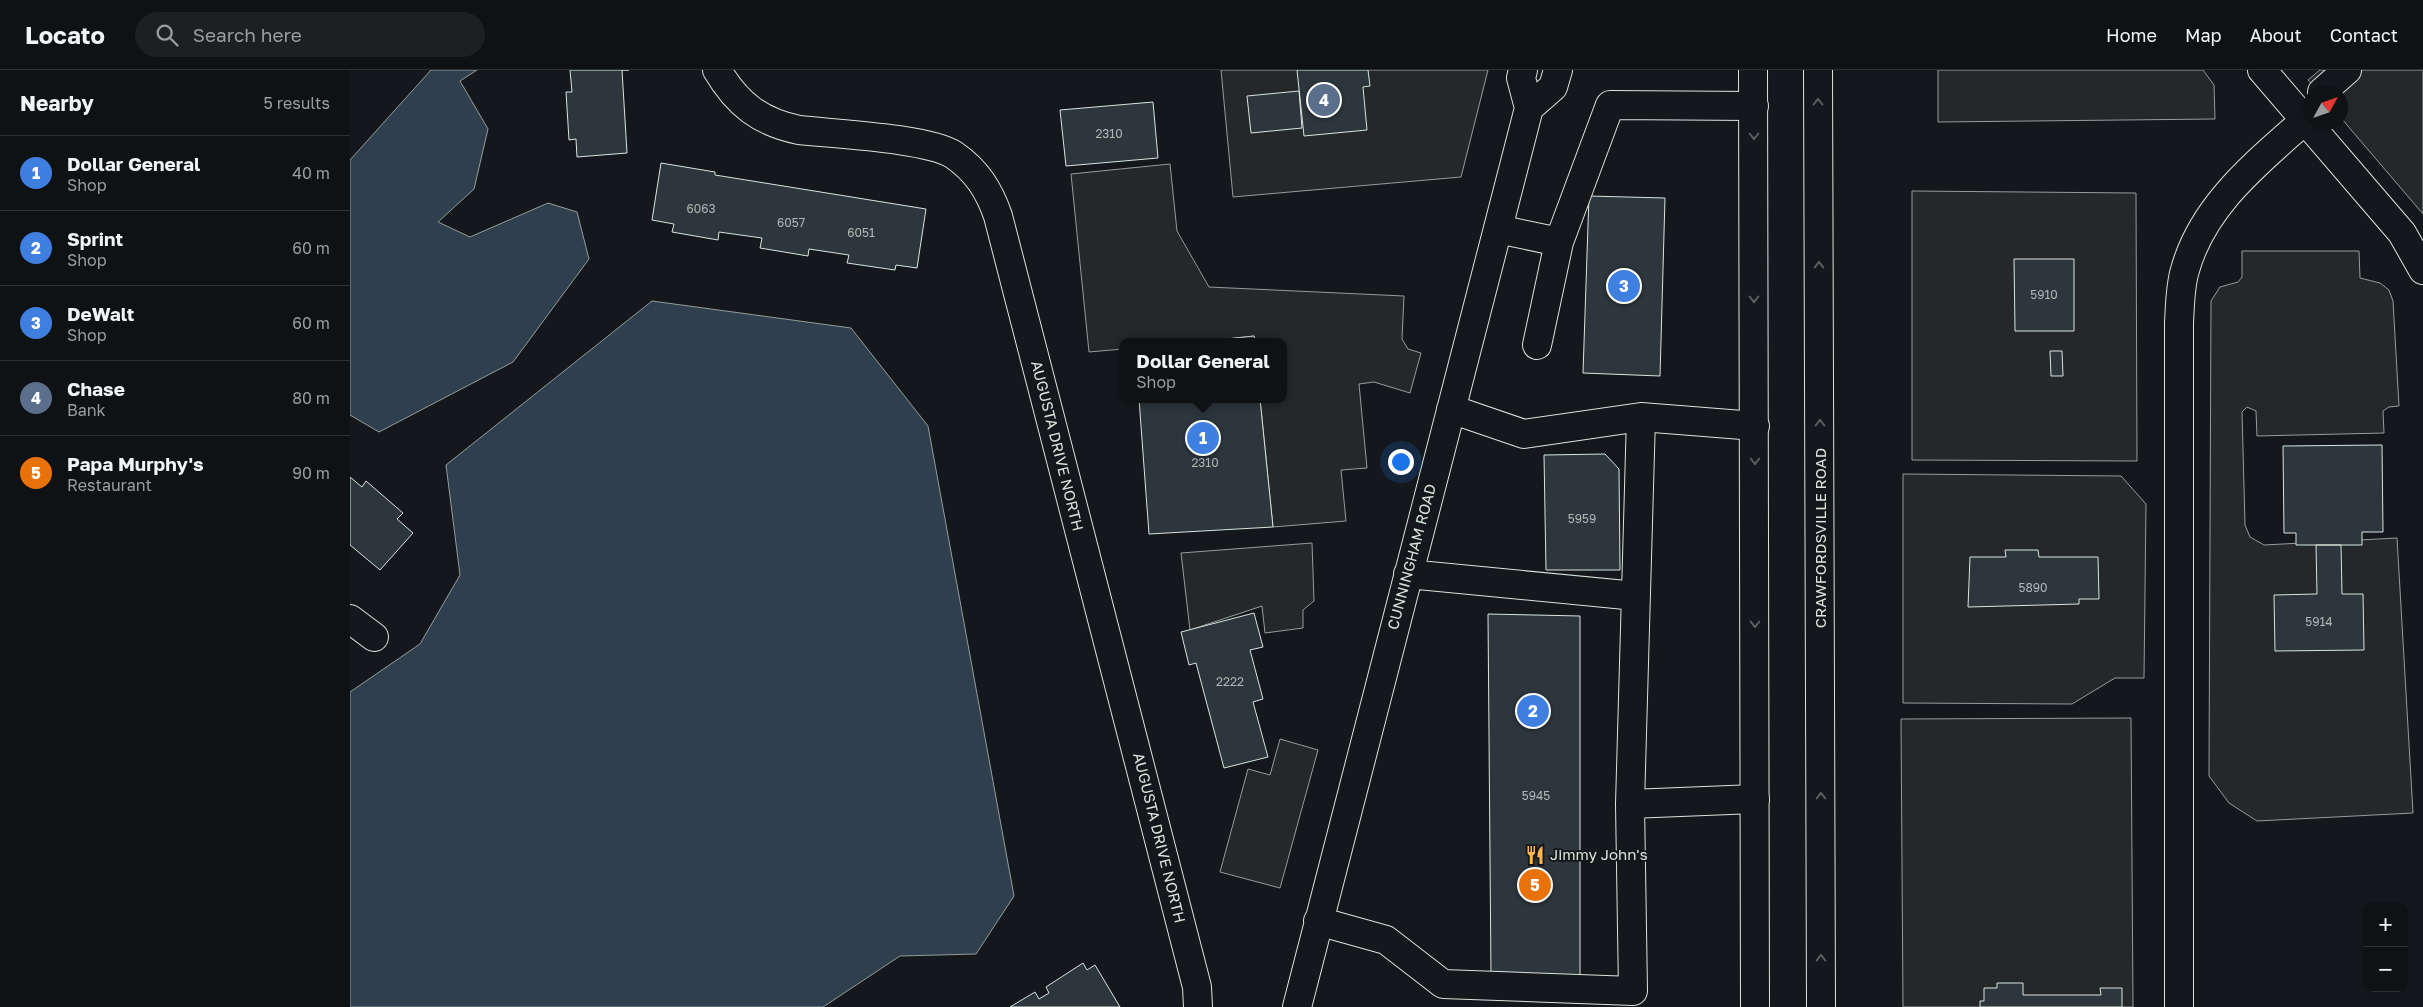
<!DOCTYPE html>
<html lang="en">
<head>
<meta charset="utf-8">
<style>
  :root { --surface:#0f1215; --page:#1d2022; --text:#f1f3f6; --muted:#9b9ea0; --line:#2f3234; --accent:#ffb74d }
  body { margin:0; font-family:"Golos Text",sans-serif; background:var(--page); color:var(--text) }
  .controls { position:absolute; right:15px; bottom:15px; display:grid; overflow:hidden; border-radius:10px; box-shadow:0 5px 20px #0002 }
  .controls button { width:45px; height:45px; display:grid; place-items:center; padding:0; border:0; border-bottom:1px solid var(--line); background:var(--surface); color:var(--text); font:25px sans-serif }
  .compass { position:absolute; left:1953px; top:15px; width:45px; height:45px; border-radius:50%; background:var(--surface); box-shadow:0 5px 20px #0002; rotate:50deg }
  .you { position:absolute; left:1050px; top:391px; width:18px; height:18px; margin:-12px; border:4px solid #fff; border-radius:50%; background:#1a73e8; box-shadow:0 0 0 8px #1a73e833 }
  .badge { display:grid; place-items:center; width:32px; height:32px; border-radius:50%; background:var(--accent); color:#fff; font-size:16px; font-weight:700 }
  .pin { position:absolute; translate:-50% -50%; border:2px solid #fff; box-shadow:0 1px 5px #0006 }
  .popup { position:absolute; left:769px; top:268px; width:168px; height:65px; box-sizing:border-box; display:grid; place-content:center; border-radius:10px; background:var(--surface); filter:drop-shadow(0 1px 4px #0005); font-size:16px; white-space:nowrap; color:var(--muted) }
  .popup b { font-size:19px; color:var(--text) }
  .popup::after { content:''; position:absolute; left:50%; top:100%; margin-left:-10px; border:10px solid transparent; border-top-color:var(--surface) }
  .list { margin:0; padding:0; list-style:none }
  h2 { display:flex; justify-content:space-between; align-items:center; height:65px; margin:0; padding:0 20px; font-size:21px }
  h2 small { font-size:16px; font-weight:400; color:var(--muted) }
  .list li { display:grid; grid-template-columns:32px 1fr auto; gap:15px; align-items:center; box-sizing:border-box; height:75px; padding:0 20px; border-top:1px solid var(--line) }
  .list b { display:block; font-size:19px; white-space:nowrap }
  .list p { margin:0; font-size:16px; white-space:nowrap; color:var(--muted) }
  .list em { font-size:16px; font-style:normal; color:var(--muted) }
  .icon { flex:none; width:28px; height:28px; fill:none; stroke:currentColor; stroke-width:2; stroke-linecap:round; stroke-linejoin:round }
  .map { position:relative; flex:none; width:2073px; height:937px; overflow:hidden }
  header { display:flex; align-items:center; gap:30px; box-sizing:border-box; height:70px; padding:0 25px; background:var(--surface); border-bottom:1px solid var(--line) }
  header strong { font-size:24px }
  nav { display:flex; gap:28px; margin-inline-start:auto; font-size:18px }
  .search { width:350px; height:45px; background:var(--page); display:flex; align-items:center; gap:12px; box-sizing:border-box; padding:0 18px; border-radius:28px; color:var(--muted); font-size:19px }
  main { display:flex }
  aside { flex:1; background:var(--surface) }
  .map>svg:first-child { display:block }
</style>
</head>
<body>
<header>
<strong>Locato</strong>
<div class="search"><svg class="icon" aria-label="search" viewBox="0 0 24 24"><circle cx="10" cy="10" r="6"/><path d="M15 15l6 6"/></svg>Search here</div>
<nav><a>Home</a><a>Map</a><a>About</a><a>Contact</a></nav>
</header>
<main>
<aside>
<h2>Nearby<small>5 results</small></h2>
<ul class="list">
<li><span class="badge" style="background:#3f7fe0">1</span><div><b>Dollar General</b><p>Shop</p></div><em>40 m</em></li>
<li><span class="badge" style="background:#3f7fe0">2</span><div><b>Sprint</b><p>Shop</p></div><em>60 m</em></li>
<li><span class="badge" style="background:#3f7fe0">3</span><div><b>DeWalt</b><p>Shop</p></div><em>60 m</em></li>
<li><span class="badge" style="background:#5c6f8a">4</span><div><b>Chase</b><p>Bank</p></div><em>80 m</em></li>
<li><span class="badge" style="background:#e8710a">5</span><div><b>Papa Murphy's</b><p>Restaurant</p></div><em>90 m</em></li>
</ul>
</aside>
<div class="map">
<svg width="2073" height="937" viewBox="0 0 2073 937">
  <rect width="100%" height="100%" fill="#14181c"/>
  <path fill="#24282b" stroke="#939e99" d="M871 0H1138L1111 107 883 127Z
    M1588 0H1853L1864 15 1865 49 1588 52Z
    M1970 0H2073V144L1991 48 1990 22H1969L1958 10Z
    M820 94 827 161 859 217 1054 226 1052 269 1058 279 1071 283 1060 323 1024 312 1009 314 1017 398 991 400 996 451 923 457 910 329H933V272H905L904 266 848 272H773V279L739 282 721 104Z
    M1562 121 1786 123 1787 391 1562 390Z
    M1892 181H2009L2010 208 2030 213 2039 220 2043 231 2049 336 2039 337 2033 341 2034 363 1907 366 1906 341 1897 337 1892 342 1895 455 1900 467 1914 475 2047 468 2063 743 1907 751 1879 733 1859 706 1861 231 1870 217 1888 212 1892 207Z
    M1553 404 1771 406 1796 434 1794 608H1765L1722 634 1553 633Z
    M962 473 964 531 953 540V558L915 563 912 536 840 560 831 483Z
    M1781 648 1783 937H1553L1551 649Z
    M930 669 968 680 930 818 870 802 898 699 920 705Z"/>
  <path fill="#2f3f4d" stroke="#939e99" d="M81 0H127L110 11 138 59 124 119 88 152 120 167 198 133 227 142 239 189 163 292 29 362 0 345V90Z
    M302 231 501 258 578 356 664 826 626 884 550 886 473 937H0V622L70 574 110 505 96 395Z"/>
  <path fill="#2c363c" stroke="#d8e6dc" d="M220 0H279H272L277 83 227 87 226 69 219 70 216 22H222Z
    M947 0H1018L1020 16 1013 17 1017 60 954 66Z
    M949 21 952 58 901 63 897 26Z
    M803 32 808 88 716 96 710 40Z
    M311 93 365 102V105L576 139 567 198 546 195 545 200 497 193 499 185 459 179 458 186 410 178 412 168 369 162 368 170 322 162 324 154 302 150Z
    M1239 126 1315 128 1310 306 1233 303Z
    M1664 189H1724V261H1665Z
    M904 266 905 272H848Z
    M1700 281H1712L1713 306H1701Z
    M789 329H910L923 457 799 464Z
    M2032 375 2033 462H2012V475H1946V463H1934L1933 376Z
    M1255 384 1269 399 1270 500H1196L1194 385Z
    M0 407 12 417 16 411 53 443 47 449 63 463 30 500 0 475Z
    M1966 475H1991L1992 524H2013L2014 580 1925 581 1924 525 1967 524Z
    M1655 480H1688L1689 487H1748L1749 529H1729V534L1618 537 1620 487H1656Z
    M904 543 913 577 900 580 913 629 903 632 918 687 874 698 846 593 839 595 831 562Z
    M1138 544 1230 546V905L1141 906Z
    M733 893 737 900 745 895 770 937H660L685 922 689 929 699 923 696 917Z
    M1647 913H1673V925H1751L1750 918H1772V937H1630V931H1634V918H1647Z"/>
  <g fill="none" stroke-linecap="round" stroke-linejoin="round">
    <g stroke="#d8e6dc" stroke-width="30">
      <path id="minor" d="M367 0C387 34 410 52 449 60 484 64 578 68 604 85 627 101 639 120 648 146L847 917 848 937
        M1912 0 2052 163 2073 200
        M1972 22 1997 0
        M1179 38 1203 17 1208 0
        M1148 159 1209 172
        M1187 275 1209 172 1260 35 1404 36
        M1101 339 1174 364 1291 347
        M1405 356 1291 347 1280 734 1405 729
        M1058 504 1286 526
        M0 549 24 567
        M968 851 1036 870 1093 914 1283 921 1280 734
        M947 937 1179 38 1171 8 1173 0
        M1829 937V253C1830 236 1830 216 1835 200 1853 135 1907 93 1955 50"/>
    </g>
    <g stroke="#d8e6dc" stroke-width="30">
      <path id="major" d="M1403 0 1405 937
        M1468 0 1471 937"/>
    </g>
    <use href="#minor" stroke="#14181c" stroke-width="28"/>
    <use href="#major" stroke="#14181c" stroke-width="28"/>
  </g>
  <defs><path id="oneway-chevron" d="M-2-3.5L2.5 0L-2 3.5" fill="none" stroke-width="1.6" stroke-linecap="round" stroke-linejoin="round" transform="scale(1.25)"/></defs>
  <g stroke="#59605f">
    <use href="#oneway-chevron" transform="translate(1468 32) rotate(-90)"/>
    <use href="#oneway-chevron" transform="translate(1404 66) rotate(90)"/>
    <use href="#oneway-chevron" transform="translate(1469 195) rotate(-90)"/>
    <use href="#oneway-chevron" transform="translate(1404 229) rotate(90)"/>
    <use href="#oneway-chevron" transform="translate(1470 353) rotate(-90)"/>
    <use href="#oneway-chevron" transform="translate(1405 391) rotate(90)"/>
    <use href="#oneway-chevron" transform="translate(1405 554) rotate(90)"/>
    <use href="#oneway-chevron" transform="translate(1471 726) rotate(-90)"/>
    <use href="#oneway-chevron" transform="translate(1471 888) rotate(-90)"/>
  </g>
  <defs>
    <g id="restaurant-bare" transform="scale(1.5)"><path d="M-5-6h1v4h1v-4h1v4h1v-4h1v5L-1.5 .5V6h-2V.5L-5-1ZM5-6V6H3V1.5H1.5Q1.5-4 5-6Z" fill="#ffb74d" stroke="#14181c" stroke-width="2.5" paint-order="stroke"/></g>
  </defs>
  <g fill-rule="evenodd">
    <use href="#restaurant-bare" x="1185" y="785"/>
  </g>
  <g text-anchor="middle" stroke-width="4" stroke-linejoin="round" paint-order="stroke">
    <g font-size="12" fill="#adbab4">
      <text x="759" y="68">2310</text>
      <text x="351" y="143">6063</text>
      <text x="441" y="157">6057</text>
      <text x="511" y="167">6051</text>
      <text x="1694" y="229">5910</text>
      <text x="855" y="397">2310</text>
      <text x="1232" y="453">5959</text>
      <text x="1683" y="522">5890</text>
      <text x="1969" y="556">5914</text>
      <text x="880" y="616">2222</text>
      <text x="1186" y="730">5945</text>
    </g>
    <g font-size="15" fill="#d8e6dc" stroke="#14181c">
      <text transform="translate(707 376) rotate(76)" y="5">AUGUSTA DRIVE NORTH</text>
      <text transform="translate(1471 468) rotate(-90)" y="5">CRAWFORDSVILLE ROAD</text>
      <text transform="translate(1062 487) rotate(-75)" y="5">CUNNINGHAM ROAD</text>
      <text transform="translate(809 768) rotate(76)" y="5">AUGUSTA DRIVE NORTH</text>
    </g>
    <g font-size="15" fill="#d8e6dc" stroke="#14181c" text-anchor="start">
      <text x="1200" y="790">Jimmy John's</text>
    </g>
  </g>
</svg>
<div class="controls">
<button>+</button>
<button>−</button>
</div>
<svg class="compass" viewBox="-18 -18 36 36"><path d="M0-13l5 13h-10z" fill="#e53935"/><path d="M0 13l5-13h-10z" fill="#9b9ea0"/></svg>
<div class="you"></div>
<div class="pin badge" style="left:853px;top:368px;background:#3f7fe0">1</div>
<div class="popup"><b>Dollar General</b>Shop</div>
<div class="pin badge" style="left:1183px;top:641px;background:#3f7fe0">2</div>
<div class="pin badge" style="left:1274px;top:216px;background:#3f7fe0">3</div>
<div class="pin badge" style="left:974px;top:30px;background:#5c6f8a">4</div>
<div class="pin badge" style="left:1185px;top:815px;background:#e8710a">5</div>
</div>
</main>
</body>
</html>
